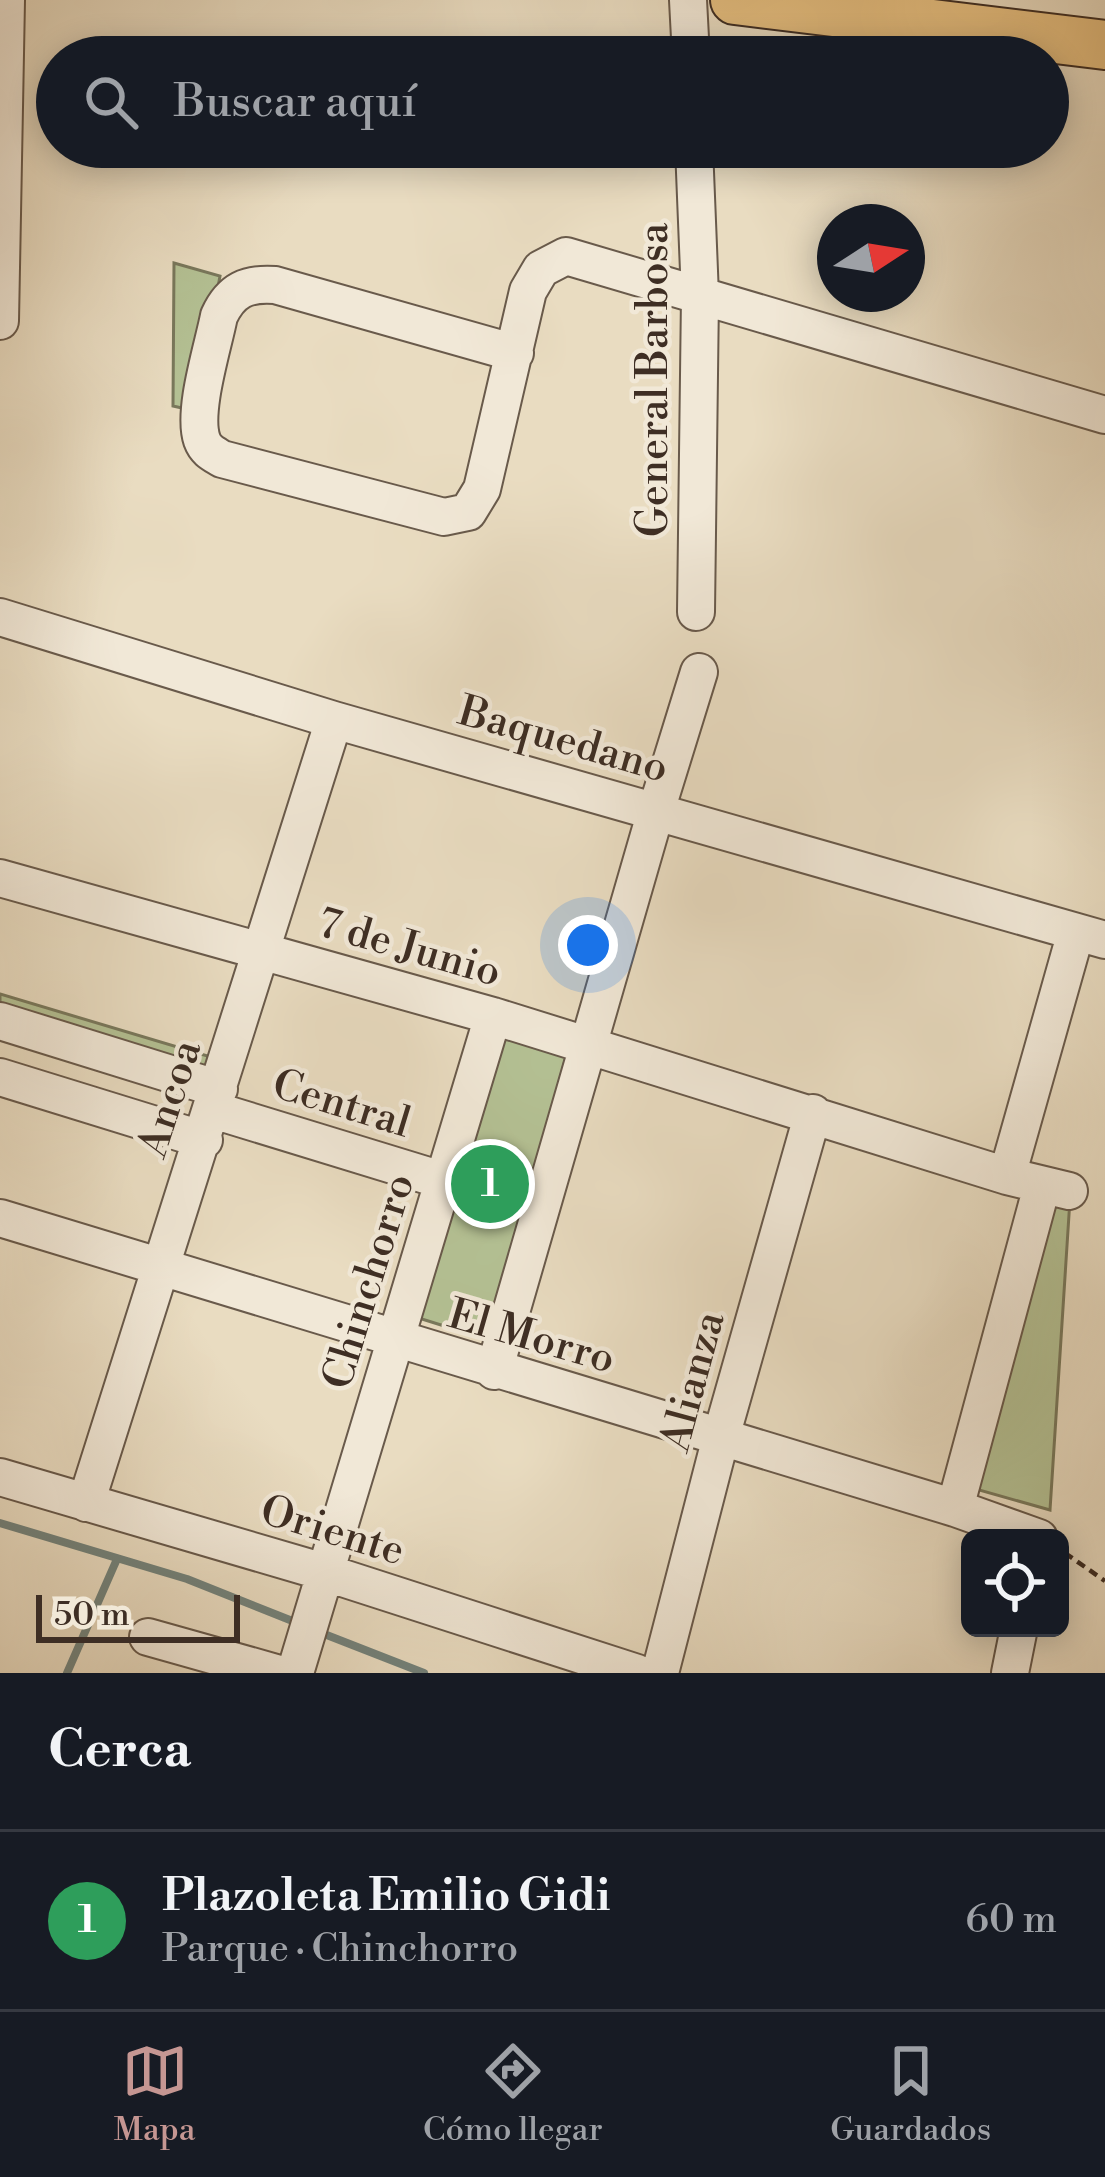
<!DOCTYPE html>
<html lang="es">
<head>
<meta charset="utf-8">
<style>
  :root { --surface:#171b24; --page:#20242c; --text:#f1f3f6; --muted:#9ea1a6; --line:#363941; --accent:#c59692 }
  body { margin:0; font-family:"Libre Bodoni",serif; background:var(--page); color:var(--text) }
  .controls { position:absolute; right:36px; bottom:36px; display:grid; overflow:hidden; border-radius:18px; box-shadow:0 6px 30px #0003 }
  .controls button { width:108px; height:108px; display:grid; place-items:center; padding:0; border:0; border-bottom:3px solid var(--line); background:var(--surface); color:var(--text); font:60px sans-serif }
  .compass { position:absolute; left:817px; top:204px; width:108px; height:108px; border-radius:50%; background:var(--surface); box-shadow:0 6px 30px #0003; rotate:78deg }
  .scale { position:absolute; left:36px; bottom:30px; width:204px; box-sizing:border-box; padding-left:12px; border:6px solid #3e2e24; border-top:0; font-size:33px; line-height:42px; white-space:nowrap; color:#3e2e24; -webkit-text-stroke:9px #f1e8d7; paint-order:stroke }
  .you { position:absolute; left:588px; top:945px; width:42px; height:42px; margin:-30px; border:9px solid #fff; border-radius:50%; background:#1a73e8; box-shadow:0 0 0 18px #1a73e833 }
  .badge { display:grid; place-items:center; width:78px; height:78px; border-radius:50%; background:var(--accent); color:#fff; font-size:39px; font-weight:700 }
  .pin { position:absolute; translate:-50% -50%; border:6px solid #fff; box-shadow:0 3px 12px #0006 }
  .list { margin:0; padding:0; list-style:none }
  h2 { display:flex; justify-content:space-between; align-items:center; height:156px; margin:0; padding:0 48px; font-size:51px }
  h2 small { font-size:39px; font-weight:400; color:var(--muted) }
  .list li { display:grid; grid-template-columns:78px 1fr auto; gap:36px; align-items:center; box-sizing:border-box; height:180px; padding:0 48px; border-top:3px solid var(--line) }
  .list b { display:block; font-size:45px; white-space:nowrap }
  .list p { margin:0; font-size:39px; white-space:nowrap; color:var(--muted) }
  .list em { font-size:39px; font-style:normal; color:var(--muted) }
  .icon { flex:none; width:66px; height:66px; fill:none; stroke:currentColor; stroke-width:2; stroke-linecap:round; stroke-linejoin:round }
  .map { position:relative; flex:none; width:1105px; height:1673px; overflow:hidden }
  .search { position:absolute; background:var(--surface); box-shadow:0 6px 30px #0003; left:36px; right:36px; top:36px; height:132px; display:flex; align-items:center; gap:30px; box-sizing:border-box; padding:0 42px; border-radius:66px; color:var(--muted); font-size:45px }
  .sheet { height:336px; background:var(--surface) }
  nav { display:flex; justify-content:space-around; align-items:center; box-sizing:border-box; height:168px; border-top:3px solid var(--line); background:var(--surface); font-size:33px; color:var(--muted) }
  nav a { display:grid; justify-items:center; gap:6px }
  nav .on { color:var(--accent) }
  .map>svg:first-child { display:block }
</style>
</head>
<body>
<div class="map">
<svg width="1105" height="1673" viewBox="0 0 1105 1673">
  <rect width="100%" height="100%" fill="#e9dcc1"/>
  <filter id="stains"><feTurbulence type="fractalNoise" baseFrequency=".00167" numOctaves="4"/><feColorMatrix values="0 0 0 0 .2 0 0 0 0 .09 0 0 0 0 .02 0 0 0 .5 -.17"/></filter>
  <radialGradient id="worn" r=".72"><stop offset=".6" stop-color="#630" stop-opacity="0"/><stop offset="1" stop-color="#630" stop-opacity=".3"/></radialGradient>
  <path fill="#b4c194" stroke="#79785c" stroke-width="3" d="M174 263 220 276 195 411 173 406Z
    M0 994 221 1060 210 1095 0 1034Z
    M495 1031 567 1053 489 1340 409 1315Z
    M1045 1194 1070 1199 1050 1510 958 1484Z"/>
  <g fill="none" stroke-linecap="round" stroke-linejoin="round">
    <path stroke="#74837c" stroke-width="8" d="M0 1523 187 1579 300 1624
      M319 1632 424 1673
      M67 1673 117 1559"/>
    <g stroke="#695a4b" stroke-width="40">
      <path id="minor" d="M688 0 691 57
        M694 147 700 296 696 612
        M0 321 6 0
        M515 353 275 285C247 283 231 290 219 316 213 347 192 411 202 440 206 451 214 454 222 459L444 517 468 512 482 489 528 291 541 269 566 256 1105 415
        M0 617 334 720 1105 940
        M0 878 493 1016 1007 1176 1069 1191
        M0 1021 219 1089
        M0 1077 204 1140
        M213 1110 445 1181
        M1007 1176 1076 932
        M0 1218 955 1508 1039 1538
        M494 1371 656 811 699 672
        M0 1477 324 1572 637 1673
        M86 1503 334 720
        M955 1508 1042 1186
        M148 1637 276 1673
        M295 1673 493 1016
        M660 1673 721 1437 813 1113
        M1010 1673 1019 1628"/>
    </g>
    <g stroke="#3e2e24" stroke-width="52">
      <path id="major" d="M735 0 1105 45"/>
    </g>
    <path stroke="#3e2e24" stroke-width="4.5" stroke-dasharray="9 6" stroke-linecap="butt" d="M1065 1553 1105 1581"/>
    <use href="#minor" stroke="#f1e8d7" stroke-width="36"/>
    <use href="#major" stroke="#e4be80" stroke-width="48"/>
  </g>
  <g text-anchor="middle" stroke-width="9" stroke-linejoin="round" paint-order="stroke">
    <g font-size="42" fill="#3e2e24" stroke="#f1e8d7">
      <text transform="translate(652 380) rotate(-90)" y="15">General Barbosa</text>
      <text transform="translate(564 738) rotate(16)" y="15">Baquedano</text>
      <text transform="translate(410 946) rotate(16)" y="15">7 de Junio</text>
      <text transform="translate(168 1098) rotate(-72)" y="15">Ancoa</text>
      <text transform="translate(342 1102) rotate(17)" y="15">Central</text>
      <text transform="translate(367 1281) rotate(-73)" y="15">Chinchorro</text>
      <text transform="translate(532 1335) rotate(16)" y="15">El Morro</text>
      <text transform="translate(691 1381) rotate(-75)" y="15">Alianza</text>
      <text transform="translate(333 1529) rotate(17)" y="15">Oriente</text>
    </g>
  </g>
  <rect width="100%" height="100%" filter="url(#stains)"/>
  <rect width="100%" height="100%" fill="url(#worn)"/>
</svg>
<div class="controls">
<button><svg class="icon" aria-label="locate" viewBox="0 0 24 24"><circle cx="12" cy="12" r="6"/><path d="M12 2v4M12 18v4M2 12h4M18 12h4"/></svg></button>
</div>
<svg class="compass" viewBox="-18 -18 36 36"><path d="M0-13l5 13h-10z" fill="#e53935"/><path d="M0 13l5-13h-10z" fill="#9ea1a6"/></svg>
<div class="scale">50 m</div>
<div class="you"></div>
<div class="pin badge" style="left:490px;top:1184px;background:#2e9e5b">1</div>
<div class="search"><svg class="icon" aria-label="search" viewBox="0 0 24 24"><circle cx="10" cy="10" r="6"/><path d="M15 15l6 6"/></svg>Buscar aquí</div>
</div>
<section class="sheet">
<h2>Cerca<small></small></h2>
<ul class="list">
<li><span class="badge" style="background:#2e9e5b">1</span><div><b>Plazoleta Emilio Gidi</b><p>Parque · Chinchorro</p></div><em>60 m</em></li>
</ul>
</section>
<nav>
<a class="on"><svg class="icon" aria-label="map" viewBox="0 0 24 24"><path d="M3 6l6-2 6 2 6-2v14l-6 2-6-2-6 2zM9 4v14M15 6v14"/></svg>Mapa</a>
<a><svg class="icon" aria-label="directions" viewBox="0 0 24 24"><path d="M12 3l9 9-9 9-9-9zM9 14v-3h6M13 9l2 2-2 2"/></svg>Cómo llegar</a>
<a><svg class="icon" aria-label="saved" viewBox="0 0 24 24"><path d="M7 4h10v16l-5-4-5 4z"/></svg>Guardados</a>
</nav>
</body>
</html>
